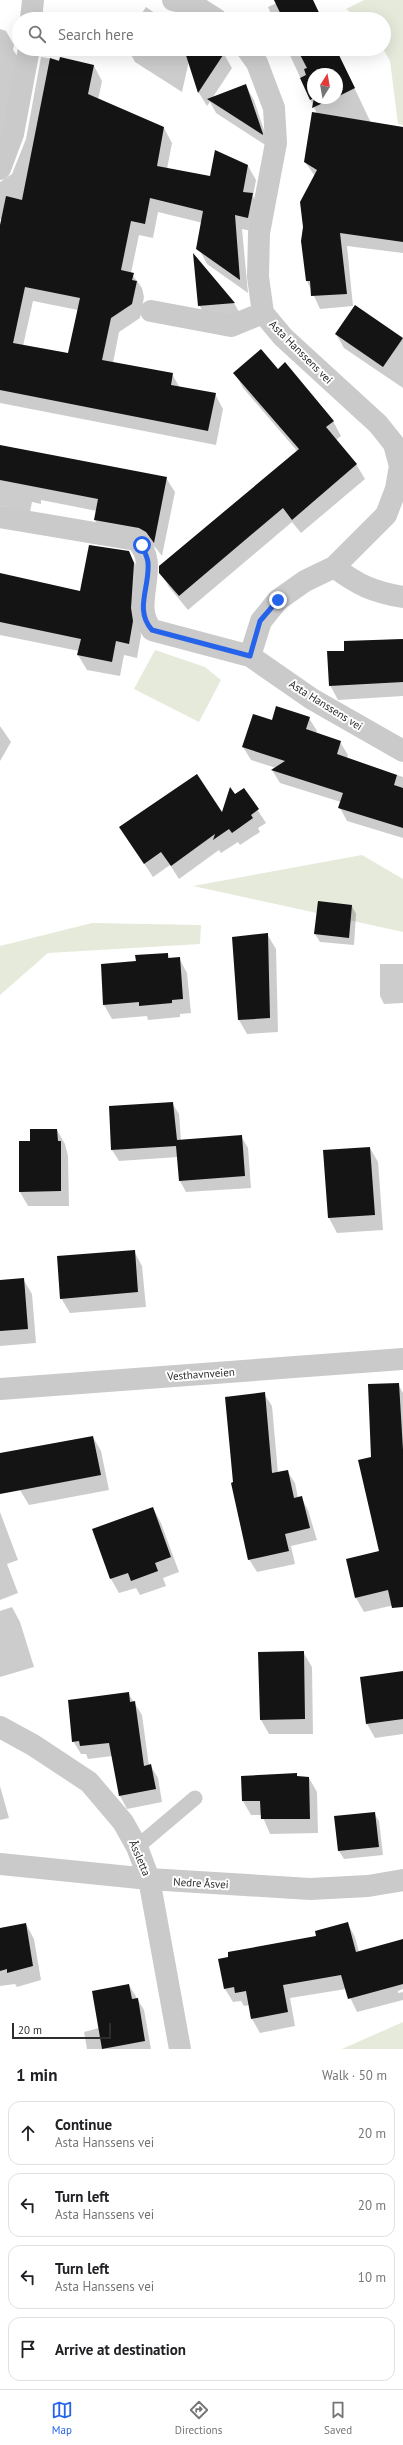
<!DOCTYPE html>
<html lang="en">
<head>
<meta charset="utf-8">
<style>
  :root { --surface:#fff; --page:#f6f6f6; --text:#202124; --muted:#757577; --line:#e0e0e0; --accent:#2563eb }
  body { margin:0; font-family:"PT Sans",sans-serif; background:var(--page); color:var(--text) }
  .compass { position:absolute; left:307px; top:68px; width:36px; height:36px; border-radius:50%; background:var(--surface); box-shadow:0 4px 16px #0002; rotate:11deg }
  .scale { position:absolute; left:12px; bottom:10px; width:99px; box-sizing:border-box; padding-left:4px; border:2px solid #2d2d2d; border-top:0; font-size:11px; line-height:14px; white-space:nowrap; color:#2d2d2d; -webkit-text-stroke:3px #fff; paint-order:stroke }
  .stop { position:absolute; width:12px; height:12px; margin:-9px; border:3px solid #2563eb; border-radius:50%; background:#fff }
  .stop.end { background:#2563eb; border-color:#fff; box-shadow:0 1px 4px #0008 }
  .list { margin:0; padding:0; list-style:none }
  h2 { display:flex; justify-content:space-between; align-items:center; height:52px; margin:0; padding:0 16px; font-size:17px }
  h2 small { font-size:13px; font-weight:400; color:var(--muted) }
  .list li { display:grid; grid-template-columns:26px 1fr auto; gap:12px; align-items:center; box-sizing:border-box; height:64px; margin:0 8px 8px; padding:0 8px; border:1px solid var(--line); border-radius:12px }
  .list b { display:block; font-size:15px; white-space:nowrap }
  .list p { margin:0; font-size:13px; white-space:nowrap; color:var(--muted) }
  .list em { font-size:13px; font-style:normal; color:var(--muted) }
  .icon { flex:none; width:22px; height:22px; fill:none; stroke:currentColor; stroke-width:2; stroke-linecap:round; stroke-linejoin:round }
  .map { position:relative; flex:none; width:403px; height:2049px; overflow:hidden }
  .search { position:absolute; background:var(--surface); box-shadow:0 4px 16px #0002; left:12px; right:12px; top:12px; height:44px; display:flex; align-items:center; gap:10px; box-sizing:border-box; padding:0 14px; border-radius:22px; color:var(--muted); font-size:15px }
  .sheet { height:340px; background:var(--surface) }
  nav { display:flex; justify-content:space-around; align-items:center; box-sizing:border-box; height:56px; border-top:1px solid var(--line); background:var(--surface); font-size:11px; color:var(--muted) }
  nav a { display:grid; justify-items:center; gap:2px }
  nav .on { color:var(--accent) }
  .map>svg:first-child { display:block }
</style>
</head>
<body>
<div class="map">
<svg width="403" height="2049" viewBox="0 0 403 2049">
  <rect width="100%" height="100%" fill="#fff"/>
  <path fill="#e6eadb" d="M364 0H403V125L398 124 390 61 383 49 384 19H359L346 9Z
    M155 650 205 667 221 680 199 722 134 689Z
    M362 855 403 879V932L193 886Z
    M92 923 201 925 200 944 48 953 0 995V946Z
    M403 2022V2049H342Z"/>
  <path fill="#0003" fill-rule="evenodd" d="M283 0H313L322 19H273L268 7Z
    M146 7 164 19H138Z
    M0 29 6 31 14 45 13 50 24 65 0 169Z
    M128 49H217L224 54 232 68 213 97 246 86 254 100 270 148 216 113 210 102 207 106 199 93 189 61 182 92 135 62Z
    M287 49H336L371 123 403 128V253L347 246 353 306 320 309 307 281 315 176 305 162 319 118ZM313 74H337V98H313Z
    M41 57 94 66 102 81 98 100 164 128 172 143 167 169 211 177 248 166 256 180 253 196 260 209 256 232 242 229 248 293 207 264 199 249 203 223 158 212 153 238 139 235 131 273 142 288 144 297 140 318 119 332 113 363 172 374 180 388 215 394 223 409 216 445 0 403V240L4 220 0 219V182L12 174 26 139ZM33 301 78 310 69 355 23 346Z
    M195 256 234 303 242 317 208 320 199 305Z
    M355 306 403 339V388L344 348 336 334Z
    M277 370 333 421 341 436 336 440 356 464 365 479 301 533 292 522 188 610 169 587 160 572 298 452 243 388 235 373Z
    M0 446 166 478 175 492 162 556 155 547 148 542 103 535 95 520 97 511 41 500V504L32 502 30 512 0 506Z
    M128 552 140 571 139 624 141 636 137 658 124 655 120 676 87 670 78 655 79 651 0 635V574L81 592Z
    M403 639V696L338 700 330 685 345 652V642Z
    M309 718 317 731 316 733 340 742 348 755 347 758 403 777V838L347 821 340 808 341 802 280 783 272 770 276 768 251 760 243 747 273 721Z
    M0 726 11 742 0 761Z
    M244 789 266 823 258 828 260 832 240 845 238 842 221 853 219 850 179 879 170 865 153 877 120 827 222 814 235 796Z
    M318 902 352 906 356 914 354 945 320 942 315 934Z
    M267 934 276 949 278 1032 247 1034 239 1020 233 938Z
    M168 954 170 959 179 958 187 973 191 1013 180 1014V1017L148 1020 147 1016 112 1019 104 1005 137 962Z
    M380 964H403V1003L384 1004 380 996Z
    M172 1103 179 1114 181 1141 241 1136 248 1148 251 1188 186 1192 180 1181 178 1157 119 1161 112 1150Z
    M57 1130 65 1144 68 1156 69 1206H28L20 1192 31 1142Z
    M370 1148 378 1162 383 1230 337 1233 329 1218 324 1151Z
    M134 1251 142 1266 146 1307 70 1313 61 1298Z
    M23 1279 32 1294 36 1343 0 1346V1281Z
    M398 1384 403 1393V1603L364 1612 356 1598 380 1552 386 1455Z
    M264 1394 272 1406 278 1473 287 1471 295 1483 298 1498 301 1497 308 1510 317 1540 291 1546 295 1564 257 1572 249 1559 234 1483Z
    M93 1437 101 1451 109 1490 29 1505 20 1490 13 1456Z
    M153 1508 161 1523 179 1572 163 1578 166 1586 140 1595 136 1588 119 1593 111 1579 93 1530Z
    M0 1512 18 1560 7 1564 18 1593 0 1600Z
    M12 1607 20 1622 34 1667 0 1677V1611Z
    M303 1652 312 1667 313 1734H269L261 1720Z
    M403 1672V1734L375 1738 367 1724Z
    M128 1693 142 1715 149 1766H151L158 1778 162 1802 127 1809 120 1796 112 1756 88 1759 86 1754H81L73 1741Z
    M296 1774 298 1777 309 1778 317 1792 318 1833 270 1834 262 1815H251L243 1801Z
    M0 1786 9 1818 0 1820Z
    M374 1813 379 1821 383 1855 344 1859 339 1851 335 1817Z
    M26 1924 34 1939 41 1980 17 1987 15 1984 0 1986V1929Z
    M348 1924 355 1937 359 1952 403 1940V1989L398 1991V1993L403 1992V2000L357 2012 346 1989 290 1998 295 2026 260 2033 252 2019 250 2005 244 2006 241 2001 233 2002 225 1989 318 1937Z
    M129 1985 144 2010 151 2049H87L84 2032 99 2028Z"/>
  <path fill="#141414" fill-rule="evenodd" d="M274 0H313L322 19H283Z
    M184 49H227L198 93Z
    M297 49H336L355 88 337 97V74H313V98H334L312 108 314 98 310 100 300 78 306 75 304 69 307 68Z
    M60 57 94 65 88 94 164 127 157 166 210 176 215 150 248 165 243 192 253 193 248 218 235 215 240 280 196 249 203 211 150 198 145 224 131 221 121 270 134 273 132 280 137 281 132 304 111 318 102 360 173 373 171 385 216 393 208 431 0 390V225L6 196 22 200 50 58 59 61ZM25 287 80 298 68 353 13 343Z
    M246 84 263 134V135L207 99Z
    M312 112 403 127V242L340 233 347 294 311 296 310 281H306L301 241 303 227 300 202 317 170 304 162Z
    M193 253 235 303 198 306Z
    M355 305 403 338 383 367 335 334Z
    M261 349 278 369 285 362 334 421 326 427 357 464 292 520 283 508 179 596 159 573V566L299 449 233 373Z
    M0 445 167 477 154 543 146 532 139 528 94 520 98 499 0 480Z
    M89 545 129 551 134 563 131 608 133 621 129 644 116 641 112 662 77 655 81 639 0 622V573L80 591Z
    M403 639V682L329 686 327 651H344V641Z
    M276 706 310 717 306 729 341 741 337 754 397 775 394 785 403 788V828L338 808 343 793 271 770 285 761 242 747 253 714 272 720Z
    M197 774 222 812 230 787 235 794 244 788 259 809 251 815 253 818 232 833 229 829 213 840 215 834 171 866 161 852 144 864 119 827Z
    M318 901 352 905 349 938 314 934Z
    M268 933 270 1018 238 1020 232 937Z
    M168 953V958L180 957 183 999 172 1000V1003L139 1006V1002L103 1005 101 964 136 961 135 955Z
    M173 1102 177 1140 242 1135 245 1176 179 1181 176 1146 111 1150 109 1106Z
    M30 1129H57L58 1141H61V1191L19 1192V1141H30Z
    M370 1147 375 1215 328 1218 323 1150Z
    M135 1250 138 1292 60 1299 57 1256Z
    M24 1278 28 1329 0 1331V1280Z
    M399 1383 403 1450V1607L392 1608 388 1590 355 1598 346 1559 379 1551 358 1460 371 1457 368 1384Z
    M265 1392 272 1473 288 1470 294 1498 302 1496 310 1528 285 1534 289 1551 248 1560 231 1483 233 1482 225 1397Z
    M93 1436 101 1475 0 1494V1453Z
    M153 1507 171 1557 155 1563 158 1571 131 1581 128 1573 110 1579 92 1529Z
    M304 1651 305 1719 260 1720 258 1652Z
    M403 1671V1719L366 1724 360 1677Z
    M129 1692 130 1702 135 1701 144 1766 151 1764 156 1789 119 1796 109 1743 80 1746 79 1741 72 1742 68 1700Z
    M297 1773V1776L309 1777 310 1819H261L260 1801H242L241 1776Z
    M375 1812 379 1847 338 1851 334 1816Z
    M348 1922 356 1952 403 1939V1984L348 1999 341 1975 283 1985 288 2012 251 2019 246 1991 235 1993 234 1987 224 1989 218 1959 228 1957V1952L316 1936 315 1931Z
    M26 1923 33 1966 7 1973V1969L0 1971V1928Z
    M129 1984 132 1999 138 1998 145 2041 102 2049 92 1991Z"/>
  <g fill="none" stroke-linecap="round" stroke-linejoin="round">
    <path stroke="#cacaca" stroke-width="15" d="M137 1847 195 1798"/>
    <path stroke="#cacaca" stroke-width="22" d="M173 0 194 5 216 19
      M31 19 33 0
      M247 49 257 63 274 108 276 143 259 233 258 277 263 313 283 337 378 424 394 444 400 466 396 489 386 515 334 567 305 581 278 600 261 621 250 656 312 699 403 751
      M0 169 13 134 29 49
      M151 311 231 326 263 313
      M0 517 136 540C163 565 129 604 152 630L250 656
      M334 567C358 585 373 592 403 597
      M0 1389 403 1359
      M0 1727 33 1745 89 1782 123 1822 137 1847 149 1879 180 2049
      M0 1864 149 1879 310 1889 368 1886 403 1880"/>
  </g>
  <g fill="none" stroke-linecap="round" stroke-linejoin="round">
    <path stroke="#2563eb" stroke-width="5" d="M142 545C144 551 148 558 148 563 150 587 134 610 152 630L250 656 260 621 278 600"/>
  </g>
  <g text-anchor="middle" stroke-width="4" stroke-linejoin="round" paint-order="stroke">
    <g font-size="11" fill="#2d2d2d" stroke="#fff">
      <text transform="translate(301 352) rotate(45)" y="4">Asta Hanssens vei</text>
      <text transform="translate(326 705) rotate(32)" y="4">Asta Hanssens vei</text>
      <text transform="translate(201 1374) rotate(-4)" y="4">Vesthavnveien</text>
      <text transform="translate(140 1858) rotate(67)" y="4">Åssletta</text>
      <text transform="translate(201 1883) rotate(3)" y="4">Nedre Åsvei</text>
    </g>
  </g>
</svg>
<svg class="compass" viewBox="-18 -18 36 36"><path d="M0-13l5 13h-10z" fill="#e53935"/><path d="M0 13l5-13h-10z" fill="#757577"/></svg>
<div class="scale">20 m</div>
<div class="stop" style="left:142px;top:545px"></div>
<div class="stop end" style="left:278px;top:600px"></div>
<div class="search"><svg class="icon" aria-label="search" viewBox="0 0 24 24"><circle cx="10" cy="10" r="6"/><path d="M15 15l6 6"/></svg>Search here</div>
</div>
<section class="sheet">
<h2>1 min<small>Walk · 50 m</small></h2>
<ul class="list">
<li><svg class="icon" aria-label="ahead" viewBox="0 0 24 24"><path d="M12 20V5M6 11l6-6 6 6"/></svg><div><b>Continue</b><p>Asta Hanssens vei</p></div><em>20 m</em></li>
<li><svg class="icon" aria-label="left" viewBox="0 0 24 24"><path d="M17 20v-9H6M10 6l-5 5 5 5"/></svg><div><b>Turn left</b><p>Asta Hanssens vei</p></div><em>20 m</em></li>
<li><svg class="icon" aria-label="left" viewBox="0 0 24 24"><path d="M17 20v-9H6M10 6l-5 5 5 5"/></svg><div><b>Turn left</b><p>Asta Hanssens vei</p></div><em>10 m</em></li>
<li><svg class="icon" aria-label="arrive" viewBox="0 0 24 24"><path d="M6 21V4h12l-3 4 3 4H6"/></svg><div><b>Arrive at destination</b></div></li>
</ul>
</section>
<nav>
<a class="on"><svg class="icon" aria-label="map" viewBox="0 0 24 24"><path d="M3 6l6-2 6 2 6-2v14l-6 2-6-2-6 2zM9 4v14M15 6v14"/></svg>Map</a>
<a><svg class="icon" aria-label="directions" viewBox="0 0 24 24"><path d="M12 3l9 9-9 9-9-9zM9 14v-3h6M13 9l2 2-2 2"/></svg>Directions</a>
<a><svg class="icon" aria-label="saved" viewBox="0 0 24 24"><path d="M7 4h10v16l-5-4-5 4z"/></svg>Saved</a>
</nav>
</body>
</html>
